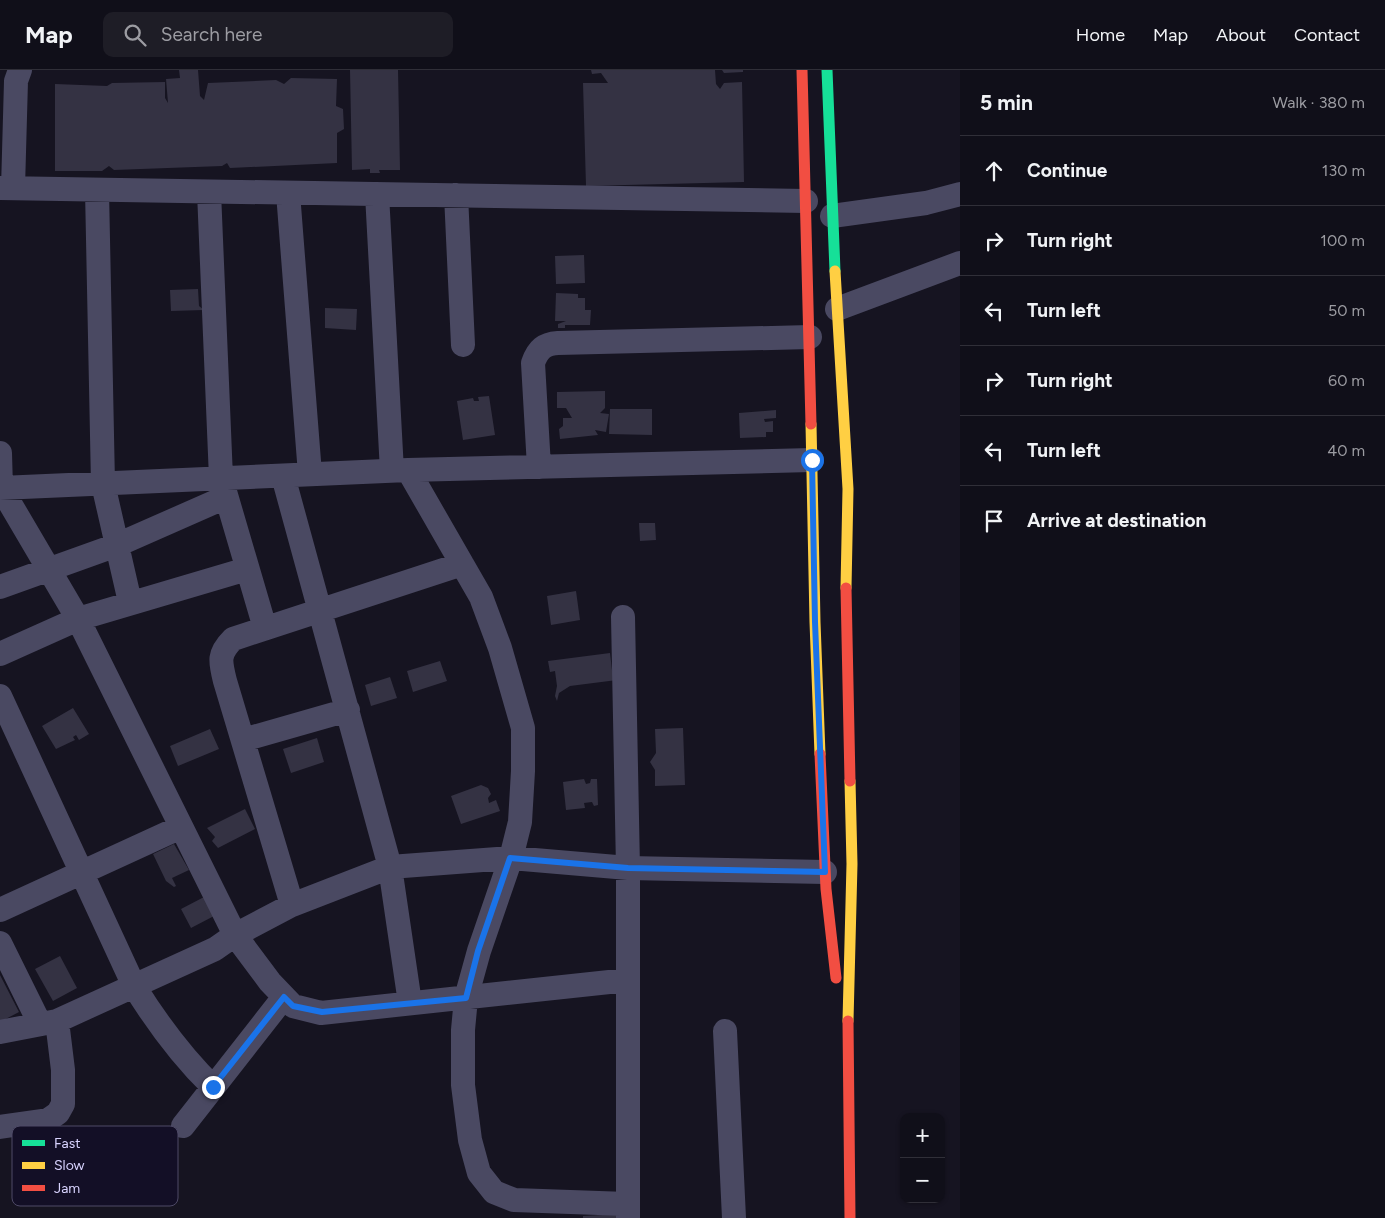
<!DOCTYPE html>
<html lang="en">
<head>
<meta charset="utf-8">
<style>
  :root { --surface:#100f19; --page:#1e1d26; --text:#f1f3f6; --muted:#9c9ca2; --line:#302f38 }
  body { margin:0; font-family:Figtree,sans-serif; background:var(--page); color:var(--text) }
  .controls { position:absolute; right:15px; bottom:15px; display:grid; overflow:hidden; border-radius:10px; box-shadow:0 1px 4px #0004 }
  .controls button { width:45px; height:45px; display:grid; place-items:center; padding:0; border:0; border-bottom:1px solid var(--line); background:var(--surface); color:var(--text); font:25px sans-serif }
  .stop { position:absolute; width:15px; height:15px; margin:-11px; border:4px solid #1a73e8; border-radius:50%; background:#fff }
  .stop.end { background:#1a73e8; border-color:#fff; box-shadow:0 1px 5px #0008 }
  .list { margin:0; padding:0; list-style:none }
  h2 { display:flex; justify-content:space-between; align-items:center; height:65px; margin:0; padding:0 20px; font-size:21px }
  h2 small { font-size:16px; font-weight:400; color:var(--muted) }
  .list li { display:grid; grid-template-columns:32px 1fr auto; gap:15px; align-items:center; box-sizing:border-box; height:70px; padding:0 20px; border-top:1px solid var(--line) }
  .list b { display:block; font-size:19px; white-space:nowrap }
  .list em { font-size:16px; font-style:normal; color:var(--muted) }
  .icon { flex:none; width:28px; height:28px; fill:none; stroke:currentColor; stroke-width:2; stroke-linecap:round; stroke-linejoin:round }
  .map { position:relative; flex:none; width:960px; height:1148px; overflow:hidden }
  header { display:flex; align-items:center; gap:30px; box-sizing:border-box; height:70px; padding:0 25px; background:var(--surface); border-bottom:1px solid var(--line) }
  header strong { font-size:24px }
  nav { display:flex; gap:28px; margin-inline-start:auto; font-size:18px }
  .search { width:350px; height:45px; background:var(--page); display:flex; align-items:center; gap:12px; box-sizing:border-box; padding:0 18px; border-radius:10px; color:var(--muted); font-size:19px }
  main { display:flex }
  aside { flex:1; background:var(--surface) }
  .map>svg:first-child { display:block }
</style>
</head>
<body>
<header>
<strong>Map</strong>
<div class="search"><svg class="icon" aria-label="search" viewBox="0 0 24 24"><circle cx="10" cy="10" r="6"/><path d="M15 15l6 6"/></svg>Search here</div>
<nav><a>Home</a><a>Map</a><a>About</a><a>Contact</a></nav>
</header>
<main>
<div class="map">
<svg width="960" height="1148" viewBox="0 0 960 1148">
  <rect width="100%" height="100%" fill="#161421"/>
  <path fill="#343243" d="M179 0H198L200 26 204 30 208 13 276 10 284 14 291 8 337 9 336 36 343 39 344 59 337 63V93L230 98 227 93 222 96 114 100 109 96 102 101H55V14L107 16 112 13 165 12V28L168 33 166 9 180 8Z
    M350 0H398L400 100H379L380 103H370V99L352 100Z
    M591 0H715L716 14 720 19 724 13 742 12 744 112 586 116 583 13H608L601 3 592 4Z
    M722 0H743V2L724 3Z
    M584 185 585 213 556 214 555 186Z
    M198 219 199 236 204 240 171 241 170 220Z
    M556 223 578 224V228H585V240H591L590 255H565V258H558V254L566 251H555Z
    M325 238 357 239 356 260 325 258Z
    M605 321V338L600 343 609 344 606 362 595 360 598 365 560 369 559 359 563 356V348H572L566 338H557V322Z
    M489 326 495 365 463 370 457 331 473 328 474 331H479L478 327Z
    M610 339H652V365L609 364Z
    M776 340V348L764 349 765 352 773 351V362H766V367L740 368 739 343Z
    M639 453H655L656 470 640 471Z
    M576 521 580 550 551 555 547 526Z
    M610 583 612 600 617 610 570 616 559 623 557 631 555 626 557 616 555 601 550 602 548 591Z
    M440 591 447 611 413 622 407 601Z
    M390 607 397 628 371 636 365 615Z
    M73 638 89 664 79 670 76 665 73 667 75 670 56 679 42 656Z
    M683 658 685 715 655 716V700L650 692 656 683 655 659Z
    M210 659 219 679 178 696 170 676Z
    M317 668 324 692 291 703 283 679Z
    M584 709 586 714 590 713 591 709H597L598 735 594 736 592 732 584 733 585 738 566 740 563 712Z
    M481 715 488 718 491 724 488 728 489 733 496 730 500 741 461 754 451 726Z
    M245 739 255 759 218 778 212 771 215 767 207 758Z
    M174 774 189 800 172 808 176 816 174 817 166 811 153 784Z
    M204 827 214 846 191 858 181 839Z
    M60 886 77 918 53 931 35 899Z
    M0 905 19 942 0 952Z
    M621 1144 622 1148H583V1146Z"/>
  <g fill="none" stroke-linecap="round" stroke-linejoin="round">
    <path stroke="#4a4962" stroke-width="24" d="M0 118 806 131
      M13 118 16 11 20 0
      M97 120 103 414 130 532
      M209 122 221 408 265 558
      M288 123 310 404
      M377 124 392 401
      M456 125 463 275
      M832 146 926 133 960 124
      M837 239 960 193
      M0 383 1 418 78 549 235 865 270 912 293 936 321 943 628 910
      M539 397 533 293C538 279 544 274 558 273L810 267
      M408 400 481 527 500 578 523 658V701L520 752 511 788 479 881 466 928 463 960V1015L470 1070 479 1103 494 1122 514 1130 627 1134
      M283 406 390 797 410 933
      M0 418 408 400 812 390
      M0 517 117 475 226 427
      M623 547 628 798V1148
      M0 584 78 549 247 499
      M0 626 134 916C157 953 181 986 213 1017
      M243 670 348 640
      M292 835 225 611C220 591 218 584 233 569L462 494
      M0 840 181 757
      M0 873 40 954
      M725 961 734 1148
      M0 962 57 951 215 879 235 865 292 835 390 797 511 788 628 798 825 802
      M183 1056 284 927
      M0 1057 48 1050 58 1043 63 1034V1000L57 951"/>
    <path stroke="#16e098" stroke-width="11" d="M827 0 835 201"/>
    <path stroke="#ffcf43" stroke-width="11" d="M835 201 848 419 846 518
      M811 354 815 552 820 684
      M848 951 852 794 850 711"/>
    <path stroke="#f24e42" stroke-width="11" d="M802 0 811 354
      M846 518 850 711
      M820 684 826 819 836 908
      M848 951 850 1148"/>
  </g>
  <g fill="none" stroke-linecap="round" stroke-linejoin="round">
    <path stroke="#1a73e8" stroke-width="6" d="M213 1017 284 927 293 936 322 942 466 928 478 881 510 788 628 798 825 802 815 552 812 390"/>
  </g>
  <rect x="12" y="1056" width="166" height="80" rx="8" fill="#130f26" stroke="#4e4a67" stroke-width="1"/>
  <rect x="22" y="1070" width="23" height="6" fill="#16e098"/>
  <rect x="22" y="1092" width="23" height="7" fill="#ffcf43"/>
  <rect x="22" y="1115" width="23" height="6" fill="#f24e42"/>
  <g font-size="14" fill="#d9d4ff">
    <text x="54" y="1078">Fast</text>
    <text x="54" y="1100">Slow</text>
    <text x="54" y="1123">Jam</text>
  </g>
</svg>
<div class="controls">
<button>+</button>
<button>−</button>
</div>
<div class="stop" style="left:812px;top:390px"></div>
<div class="stop end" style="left:213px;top:1017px"></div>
</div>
<aside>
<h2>5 min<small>Walk · 380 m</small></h2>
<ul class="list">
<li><svg class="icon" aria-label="ahead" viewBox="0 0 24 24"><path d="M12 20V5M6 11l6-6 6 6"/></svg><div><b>Continue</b></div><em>130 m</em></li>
<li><svg class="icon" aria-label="right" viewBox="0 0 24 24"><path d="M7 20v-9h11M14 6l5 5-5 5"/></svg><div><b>Turn right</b></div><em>100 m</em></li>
<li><svg class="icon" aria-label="left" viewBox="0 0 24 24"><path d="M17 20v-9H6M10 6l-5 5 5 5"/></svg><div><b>Turn left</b></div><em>50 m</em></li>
<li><svg class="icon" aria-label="right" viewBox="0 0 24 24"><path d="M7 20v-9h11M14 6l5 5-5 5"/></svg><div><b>Turn right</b></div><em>60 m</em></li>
<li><svg class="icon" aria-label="left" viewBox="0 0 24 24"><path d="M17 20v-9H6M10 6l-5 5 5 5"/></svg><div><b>Turn left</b></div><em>40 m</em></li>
<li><svg class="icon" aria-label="arrive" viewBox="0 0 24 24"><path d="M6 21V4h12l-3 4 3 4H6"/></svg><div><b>Arrive at destination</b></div></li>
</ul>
</aside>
</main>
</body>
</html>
